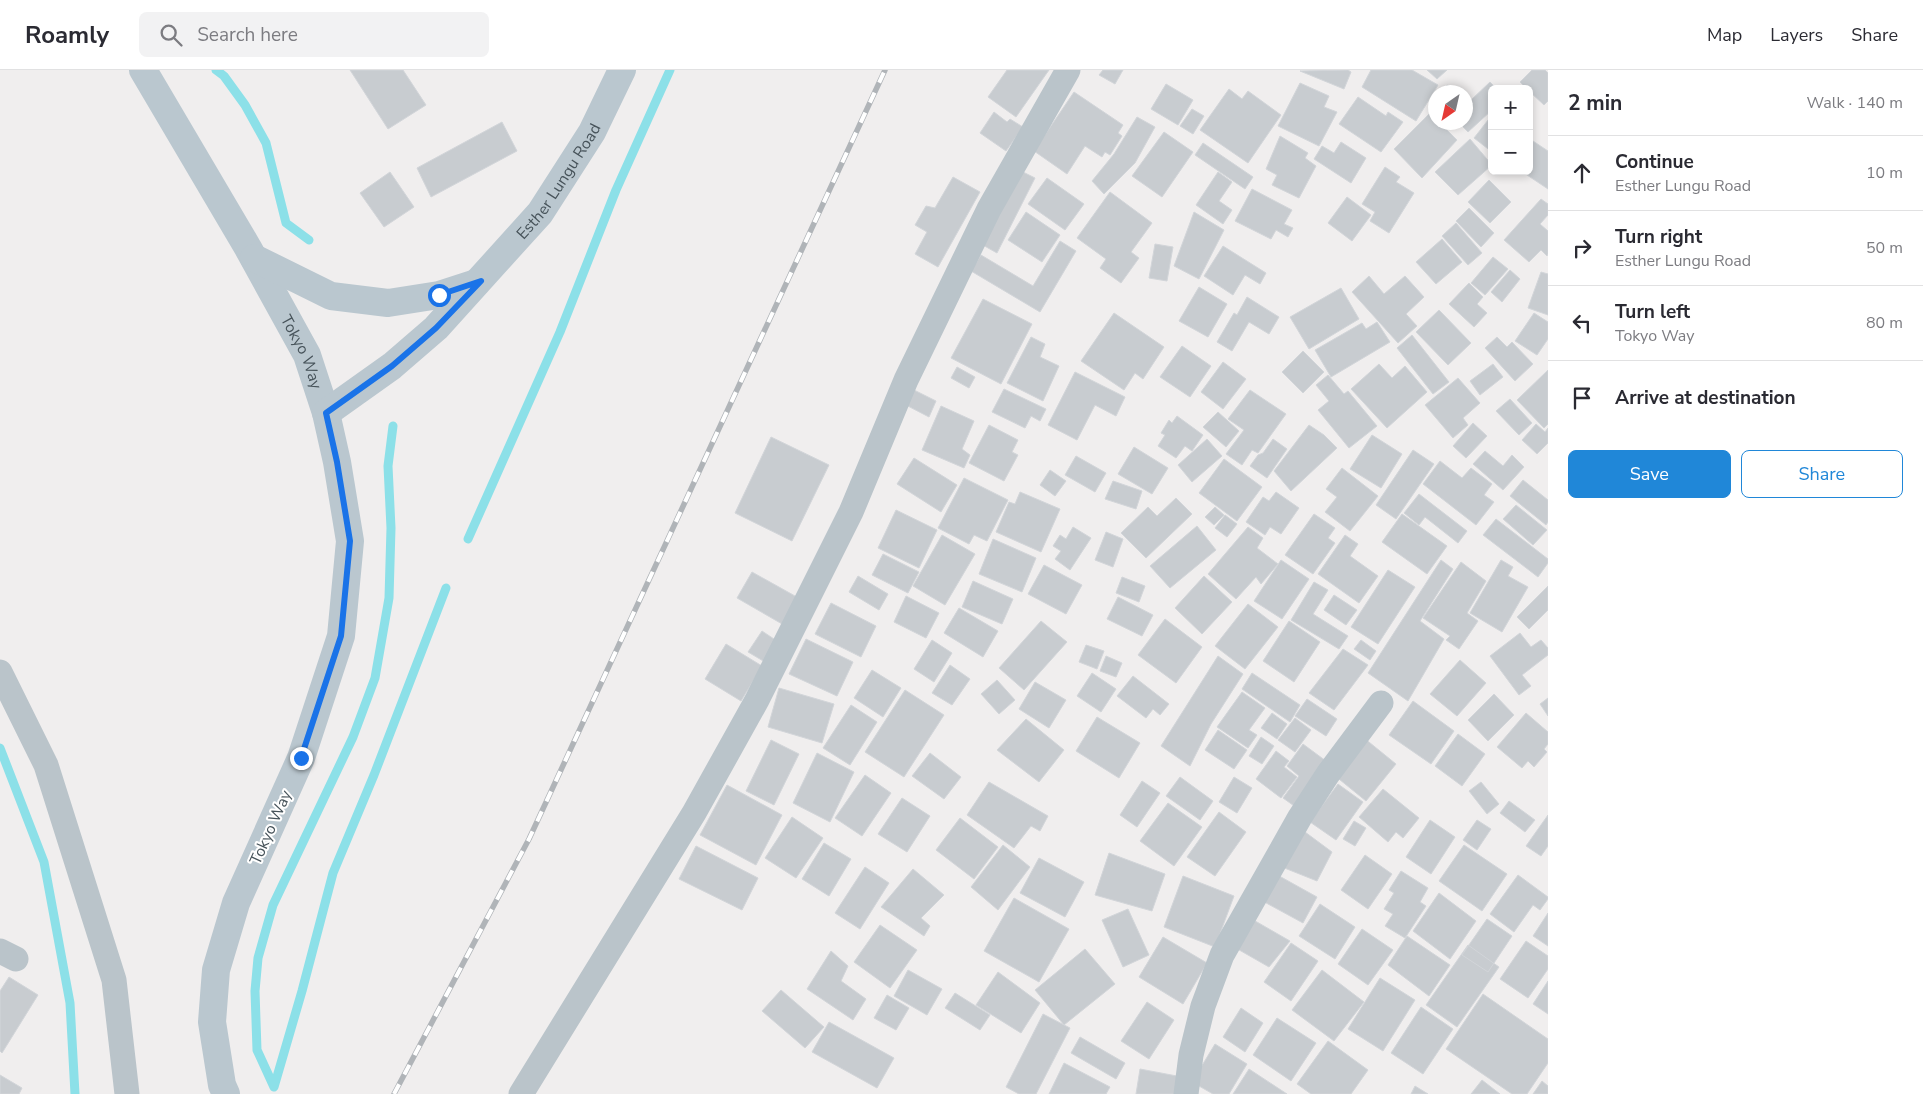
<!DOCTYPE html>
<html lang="en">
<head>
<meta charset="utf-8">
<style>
  :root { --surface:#fff; --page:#f2f2f3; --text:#2b2b33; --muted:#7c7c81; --line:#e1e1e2; --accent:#2087d8 }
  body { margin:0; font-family:"Nunito Sans",sans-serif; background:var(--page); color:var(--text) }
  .controls { position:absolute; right:15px; top:15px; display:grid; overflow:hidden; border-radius:8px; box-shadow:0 2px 8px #0003 }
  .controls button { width:45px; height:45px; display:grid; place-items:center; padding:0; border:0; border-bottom:1px solid var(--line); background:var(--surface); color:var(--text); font:25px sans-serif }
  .compass { position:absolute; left:1428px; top:15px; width:45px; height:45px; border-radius:50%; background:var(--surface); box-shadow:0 2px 8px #0003; rotate:214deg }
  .stop { position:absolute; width:15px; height:15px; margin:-11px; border:4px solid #1a73e8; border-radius:50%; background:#fff }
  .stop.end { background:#1a73e8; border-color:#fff; box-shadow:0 1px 5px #0008 }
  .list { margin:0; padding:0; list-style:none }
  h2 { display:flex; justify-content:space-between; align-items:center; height:65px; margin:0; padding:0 20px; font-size:21px }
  h2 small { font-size:16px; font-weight:400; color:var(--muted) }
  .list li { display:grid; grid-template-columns:32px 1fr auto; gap:15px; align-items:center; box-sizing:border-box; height:75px; padding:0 20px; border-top:1px solid var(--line) }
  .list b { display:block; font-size:19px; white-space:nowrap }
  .list p { margin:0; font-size:16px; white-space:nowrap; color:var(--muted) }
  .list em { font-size:16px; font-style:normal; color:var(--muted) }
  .actions { display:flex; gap:10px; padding:15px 20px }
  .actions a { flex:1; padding:11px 0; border:1px solid var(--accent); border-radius:8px; text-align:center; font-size:18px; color:var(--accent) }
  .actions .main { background:var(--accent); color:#fff }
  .icon { flex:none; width:28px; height:28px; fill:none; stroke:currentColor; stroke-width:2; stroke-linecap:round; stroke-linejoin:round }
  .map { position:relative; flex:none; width:1548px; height:1024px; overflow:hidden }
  header { display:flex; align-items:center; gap:30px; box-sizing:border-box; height:70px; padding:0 25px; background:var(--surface); border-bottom:1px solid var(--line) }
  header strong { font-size:24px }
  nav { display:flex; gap:28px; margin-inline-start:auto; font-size:18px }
  .search { width:350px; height:45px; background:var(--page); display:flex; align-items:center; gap:12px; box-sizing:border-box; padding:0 18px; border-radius:8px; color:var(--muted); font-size:19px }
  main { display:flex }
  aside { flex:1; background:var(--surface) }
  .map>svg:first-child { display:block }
</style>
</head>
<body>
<header>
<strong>Roamly</strong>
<div class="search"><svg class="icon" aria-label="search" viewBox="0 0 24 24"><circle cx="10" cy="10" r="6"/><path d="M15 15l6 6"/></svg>Search here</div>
<nav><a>Map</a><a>Layers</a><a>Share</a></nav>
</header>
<main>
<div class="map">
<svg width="1548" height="1024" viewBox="0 0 1548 1024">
  <rect width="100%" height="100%" fill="#f0eeee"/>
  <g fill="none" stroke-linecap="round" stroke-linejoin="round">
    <path stroke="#8ce0e8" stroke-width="9" d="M216 0 224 6 245 35 266 73 286 153 309 170
      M468 469 560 262 616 120 670 0
      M0 678 44 792 70 933 75 1024
      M274 1017 257 980 255 921 258 888 273 835 353 667 375 608 389 528 391 458 388 396 393 356
      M274 1017 302 921 333 803 374 705 446 518"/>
  </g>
  <path fill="#c8ccd0" stroke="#d2d5d9" d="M350 0H403L426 35 388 59Z
    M1007 0H1049L1016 47 988 27Z
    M1103 0H1123L1115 14 1099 5Z
    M1348 0 1351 2 1344 19 1300 1Z
    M1371 0H1412L1438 15 1416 51 1362 17Z
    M1427 0H1447L1437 9Z
    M1532 0H1545L1548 3V31L1544 35 1529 21V19H1527L1520 12Z
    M1490 12 1497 19H1492V40L1468 62 1458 52H1466V28L1470 31Z
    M1300 13 1329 26 1324 37 1337 42 1319 76 1278 56Z
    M1166 14 1193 30 1178 55 1151 39Z
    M1447 15 1458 22H1441Z
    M1229 19 1242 29 1248 21 1281 45 1248 93 1200 60Z
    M1074 22 1123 55 1118 63 1122 66 1110 85 1105 82 1102 87 1085 76 1067 104 1034 81Z
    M1358 27 1386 46 1388 42 1403 52 1381 82 1339 54Z
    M1192 39 1204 46 1193 64 1180 56Z
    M994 42 1007 52 1010 49 1023 57 1006 81 980 63Z
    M1430 43 1436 49V52H1439L1457 70 1422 108 1394 79Z
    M1492 45V82L1474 68Z
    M1137 47 1155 57 1135 93 1104 124 1092 111 1114 84Z
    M502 52 517 81 431 127 417 98Z
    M1164 62 1193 82 1162 127 1132 106Z
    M1280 66 1308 83 1305 88 1316 96 1299 128 1272 115 1277 105 1266 99Z
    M1470 69 1492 95 1458 125 1435 102Z
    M1533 71 1548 81V119L1521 101H1529V77Z
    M1341 72 1366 88 1351 113 1314 89 1322 76 1334 83Z
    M1203 73 1253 107 1245 119 1195 85Z
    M1385 97 1400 107 1396 112 1414 123 1389 163 1370 151 1375 142 1362 134Z
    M1019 100 1035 108 997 183 981 174Z
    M390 102 414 137 384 157 360 123Z
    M1218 102 1232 112 1219 131 1232 140 1223 154 1196 135Z
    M953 107 980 122 938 197 915 184 927 162 915 155 926 136 935 138Z
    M1047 108 1084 134 1065 160 1028 134Z
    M1489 110 1511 132 1490 153 1468 132Z
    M1252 119 1292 140 1284 154 1293 158 1288 167 1276 160 1271 169 1235 151Z
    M1110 122 1152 153 1131 182 1139 188 1121 213 1100 198 1106 189 1077 168Z
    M1347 127 1371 145 1352 171 1328 153Z
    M1541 129 1548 134V145L1540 154 1548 161V184L1547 186 1541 180 1529 192 1504 170Z
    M1469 138 1494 163 1481 177 1456 151Z
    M1026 142 1060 165 1042 192 1008 170Z
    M1194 142 1224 160 1199 209 1174 196Z
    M1456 153 1482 183 1468 195 1442 166Z
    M1442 169 1462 192 1436 214 1416 192Z
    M1060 171 1076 181 1040 242 971 201 981 185 1033 216Z
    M1155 174 1173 177 1167 211 1149 208Z
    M1223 176 1266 203 1260 214 1245 205 1233 225 1204 206Z
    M1493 187 1508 199 1485 225 1471 213Z
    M1510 200 1520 209 1502 232 1491 222Z
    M1541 202 1548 204V245L1528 238Z
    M1369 206 1384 224 1405 206 1424 227 1406 244 1417 256 1398 273 1352 222Z
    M1469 213 1483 227 1477 234 1487 243 1474 257 1449 234Z
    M1199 217 1227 234 1208 267 1179 251Z
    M1341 218 1359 249 1309 279 1290 247Z
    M1247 227 1279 247 1269 264 1249 252 1232 281 1217 272 1234 243 1237 245Z
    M983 229 1032 254 1001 314 951 288Z
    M1439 240 1471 273 1448 295 1416 262Z
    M1114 243 1164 277 1143 309 1135 303 1124 320 1081 291Z
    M1534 243 1548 252V269L1537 285 1515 271Z
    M1377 252 1390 272 1331 307 1315 280 1362 253 1366 259Z
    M1412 265 1449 312 1433 324 1397 278Z
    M1031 267 1045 274 1040 287 1059 296 1043 331 1007 313Z
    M1497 267 1507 277 1512 272 1533 294 1515 311 1485 278Z
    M1182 276 1211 296 1190 327 1160 307Z
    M1303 281 1324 302 1303 323 1282 302Z
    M1223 292 1246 309 1223 339 1201 322Z
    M1379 294 1392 308 1405 296 1427 322 1387 358 1351 319Z
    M1493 294 1503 307 1480 325 1470 311Z
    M957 297 975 307 969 318 951 308Z
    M1548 300V354L1544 358 1517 330Z
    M1075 302 1125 327 1116 346 1095 335 1077 370 1048 355Z
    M1328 305 1344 324 1348 321 1377 356 1349 378 1318 340 1329 331 1316 315Z
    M1458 308 1480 333 1463 348 1468 355 1453 368 1425 335Z
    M912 319 936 331 929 347 904 334Z
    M1004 319 1046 339 1040 351 1031 346 1025 358 992 342Z
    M1250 320 1286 344 1258 383 1252 380 1242 395 1226 384 1244 360 1228 349Z
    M1510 329 1532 353 1519 365 1496 341Z
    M941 336 974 351 962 379 970 385 964 398 922 380Z
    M1218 342 1239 361 1226 377 1203 357Z
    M1177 346 1203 365 1192 381 1185 376 1176 388 1158 376 1165 365 1161 363 1169 350 1172 353Z
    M1473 353 1487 366 1466 388 1453 376Z
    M1536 354 1545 362 1548 358V373L1537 384 1522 370Z
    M989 355 1018 370 1012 382 1018 385 1004 411 969 393Z
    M1309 355 1324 365 1337 378 1291 421 1274 401Z
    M1372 365 1402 384 1381 418 1350 399Z
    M771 367 829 395 792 471 735 443Z
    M1207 369 1222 386 1192 412 1178 395Z
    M1273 369 1287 379 1267 408 1250 396 1258 385 1263 383Z
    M1134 377 1168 398 1152 424 1118 404Z
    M1413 380 1434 394 1396 449 1376 435Z
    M1485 381 1503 396 1512 385 1524 397 1503 420 1473 394Z
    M1076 386 1106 403 1095 422 1065 405Z
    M914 388 957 415 941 442 897 414Z
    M1224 389 1262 417 1237 451 1199 423Z
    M1440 391 1462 408 1471 398 1492 414 1484 425 1494 432 1476 455 1423 414Z
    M1342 398 1378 426 1350 461 1325 442 1337 427 1326 419Z
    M1050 400 1066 411 1055 426 1040 415Z
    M964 408 1008 430 987 471 974 465 969 474 938 458Z
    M1523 410 1548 430V452L1546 455 1510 426Z
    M1113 411 1142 421 1136 439 1105 429Z
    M1020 422 1060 439 1041 482 996 462 1009 432 1015 434Z
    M1276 422 1299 438 1281 464 1270 457 1265 465 1246 452 1263 427 1269 431Z
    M1419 424 1467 461 1458 473 1425 447 1419 455 1404 443Z
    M1176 428 1192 444 1146 488 1121 463 1148 437 1157 446Z
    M1516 435 1547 460 1533 475 1503 449Z
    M1215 437 1224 445 1214 455 1205 447Z
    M896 440 937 460 919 498 878 478Z
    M1314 444 1335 458 1328 468 1335 473 1313 504 1285 485Z
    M1402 444 1447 476 1427 504 1382 472Z
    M1225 445 1237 454 1227 467 1215 458Z
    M1496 449 1548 489V493L1538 507 1483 465Z
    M1197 456 1216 480 1170 518 1150 496Z
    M1073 457 1091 468 1070 500 1055 489 1061 481 1053 476 1060 465 1066 469Z
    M1248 457 1263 468 1257 478 1278 494 1261 514 1256 507 1236 529 1208 504Z
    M1106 462 1123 469 1113 497 1095 490Z
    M942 465 975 484 945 535 913 516Z
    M1345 465 1358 474 1350 486 1378 506 1359 533 1318 504Z
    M993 469 1036 488 1022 522 979 504Z
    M883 484 919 502 908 523 872 505Z
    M1281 490 1309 509 1282 549 1254 531Z
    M1441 490 1453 499 1420 551 1444 569 1408 631 1368 603Z
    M1501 490 1513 497 1508 506 1528 517 1502 562 1470 543Z
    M1461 492 1486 511 1467 543 1478 551 1459 579 1446 570 1450 566 1423 548Z
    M1044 495 1082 515 1066 544 1028 524Z
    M1388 500 1415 517 1378 574 1351 557Z
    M752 502 804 531 789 558 737 528Z
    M858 506 888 524 879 540 849 522Z
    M1204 506 1232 532 1202 564 1175 538Z
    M1122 507 1145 516 1139 532 1116 523Z
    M973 511 1013 529 1002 554 962 537Z
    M1314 512 1328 520 1313 544 1348 566 1339 579 1291 550Z
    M1548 516V540L1529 559 1517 547Z
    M1334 525 1357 540 1346 555 1324 540Z
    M906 526 939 543 926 568 894 552Z
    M1118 527 1153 545 1142 566 1107 549Z
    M831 533 876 556 861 587 815 564Z
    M1248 534 1278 557 1245 599 1215 576Z
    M959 538 998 561 983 587 944 563Z
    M1165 549 1202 577 1176 613 1138 585Z
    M1041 551 1067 572 1024 620 999 598Z
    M1289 551 1320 572 1294 612 1263 591Z
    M762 561 783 575 770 595 748 582Z
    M1520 563 1531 577 1541 570 1548 578V585L1522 605 1531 616 1519 625 1490 586Z
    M806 569 853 592 837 626 789 604Z
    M932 570 952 583 934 612 914 599Z
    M1361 570 1376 581 1370 590 1354 579Z
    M726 574 762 596 741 631 705 609Z
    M1086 575 1104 581 1097 599 1079 592Z
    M1343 579 1368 595 1334 640 1309 623Z
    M1106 586 1122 593 1116 607 1100 601Z
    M1218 586 1243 604 1211 654 1190 696 1161 676Z
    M1460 590 1486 613 1457 646 1430 624Z
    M950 595 970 609 952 635 932 623Z
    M872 600 901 618 883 647 854 628Z
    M1092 603 1116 619 1101 642 1077 626Z
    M1252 603 1300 635 1290 652 1242 619Z
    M1133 606 1169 634 1160 645 1153 639 1146 648 1117 626Z
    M997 610 1015 630 999 644 981 624Z
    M1035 612 1066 630 1049 658 1019 639Z
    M779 618 834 634 822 673 768 657Z
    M905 620 944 645 904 707 865 682Z
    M1242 622 1265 638 1249 660 1257 665 1248 678 1217 657Z
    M1494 624 1514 645 1488 671 1468 650Z
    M1548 628V646L1540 634Z
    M1307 629 1337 649 1326 666 1295 646Z
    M1413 631 1454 661 1431 694 1389 665Z
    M851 635 877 652 850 695 823 678Z
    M1272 643 1287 654 1277 669 1261 658Z
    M1526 643 1548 662V674L1544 679 1547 682 1534 697 1528 691 1522 698 1497 677Z
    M1097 647 1140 673 1119 708 1076 681Z
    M1295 648 1311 660 1295 682 1278 670Z
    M1026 649 1064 680 1039 712 997 680Z
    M1218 660 1247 680 1234 699 1205 680Z
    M1458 664 1485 684 1462 716 1435 696Z
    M1261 667 1274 676 1262 694 1249 686Z
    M1364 668 1396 694 1366 731 1334 705Z
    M771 670 799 684 774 735 746 721Z
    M1303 674 1330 694 1297 738 1283 728 1299 706 1287 696Z
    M1276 681 1289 691 1284 697 1297 707 1281 728 1256 709Z
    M817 683 854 702 830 752 793 733Z
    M930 683 961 707 944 729 912 706Z
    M865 705 891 723 862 766 835 748Z
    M1180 707 1213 731 1200 750 1166 726Z
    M1234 707 1252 718 1237 743 1219 732Z
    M1142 711 1160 723 1137 757 1120 745Z
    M989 712 1048 746 1040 761 1031 756 1014 778 967 745Z
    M1481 712 1499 734 1487 744 1469 721Z
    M1338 714 1363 732 1336 770 1310 752Z
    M727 715 782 745 756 795 700 765Z
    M1383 719 1419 748 1403 768 1396 762 1388 772 1359 747Z
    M902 728 930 746 907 782 878 764Z
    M1509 731 1535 750 1525 762 1500 743Z
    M1168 733 1202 757 1174 796 1140 771Z
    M1219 742 1246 762 1215 806 1187 787Z
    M1548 745V776L1541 786 1526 776Z
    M792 747 823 768 796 808 765 788Z
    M960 748 998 777 974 809 936 780Z
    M1430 750 1455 767 1431 804 1406 787Z
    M1477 750 1491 759 1477 780 1463 770Z
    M1354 751 1366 758 1355 776 1343 769Z
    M1301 759 1332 782 1317 811 1277 795Z
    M824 773 851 789 829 826 802 809Z
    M1003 775 1030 797 998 840 971 817Z
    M1464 775 1507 804 1482 841 1439 811Z
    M696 776 758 808 742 840 679 809Z
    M1109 783 1165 804 1152 841 1095 825Z
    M1365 785 1392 804 1368 839 1341 820Z
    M1039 788 1084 812 1065 847 1020 823Z
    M865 797 889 813 860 859 835 843Z
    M913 799 944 825 921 848 930 856 924 866 881 837Z
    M1401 801 1428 818 1420 832 1426 836 1405 868 1385 856 1393 844 1384 839 1394 823 1389 820Z
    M1272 802 1317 827 1303 853 1257 828Z
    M1518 805 1548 827V829L1540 840 1533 835 1514 862 1490 844Z
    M1183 806 1234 826 1215 877 1164 857Z
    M1439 823 1476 851 1450 889 1413 861Z
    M1014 828 1069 859 1039 912 984 881Z
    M1320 834 1355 857 1335 889 1299 866Z
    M1128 839 1149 885 1123 897 1102 850Z
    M1548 843V876L1533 866Z
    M1250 848 1290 871 1269 897 1234 877Z
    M1487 849 1512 866 1488 902 1462 885Z
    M880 855 917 880 890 918 854 892Z
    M1362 859 1393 880 1368 915 1338 894Z
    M1407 866 1450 895 1429 926 1388 895Z
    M1163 867 1207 893 1183 934 1139 907Z
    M1526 871 1548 886V899L1528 928 1500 909Z
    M1291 873 1318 891 1291 931 1264 912Z
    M1468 875 1499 897 1457 957 1426 935Z
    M1085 879 1115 914 1064 955 1035 920Z
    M831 881 848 896 841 911 866 929 853 950 807 919Z
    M908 900 942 919 927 945 894 926Z
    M1322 900 1364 932 1334 971 1292 940Z
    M998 902 1040 933 1021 963 976 935Z
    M9 907 38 925 2 983 0 981V921Z
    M1380 908 1415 930 1383 981 1348 959Z
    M1548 911V944L1533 934Z
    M781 920 824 957 805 978 762 941Z
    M955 923 990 945 980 960 945 938Z
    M1483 924 1548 969V993L1527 1024H1512L1446 979Z
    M887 925 909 938 896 960 874 948Z
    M1147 932 1174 950 1149 989 1121 971Z
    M1421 937 1453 959 1423 1004 1391 983Z
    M1241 938 1263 953 1245 982 1223 967Z
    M1043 944 1070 958 1036 1024H1019L1006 1017Z
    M1277 948 1316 973 1291 1011 1253 985Z
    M829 952 894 988 877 1018 812 982Z
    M1080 967 1125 993 1116 1009 1071 983Z
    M1328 971 1368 1000 1351 1024H1311L1297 1014Z
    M1215 974 1247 994 1229 1024H1213L1192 1012Z
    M1064 993 1110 1017 1106 1024H1049Z
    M1140 999 1182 1007 1178 1024H1136Z
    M1249 999 1287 1024H1233Z
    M0 1005 22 1018 19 1024H0Z
    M1482 1010 1500 1024H1471Z
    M1542 1011 1548 1016V1024H1533Z
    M1415 1016 1428 1024H1411Z"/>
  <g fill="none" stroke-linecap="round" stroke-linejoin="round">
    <path stroke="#bac4ca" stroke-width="25" d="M0 602 46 695 114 910 127 1024
      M0 881 16 889
      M521 1024 694 743 757 630 851 442 906 310 989 139 1068 0
      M1186 1024 1191 985 1203 936 1222 885 1300 747 1328 704 1381 633"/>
    <g stroke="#bac7cf" stroke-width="28">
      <path id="s1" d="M143 0 248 178 307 285 326 343 337 392 350 471 341 566 301 688 236 833 216 900 212 952 222 1015 226 1024"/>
      <path d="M254 188 331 226 388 233 439 225 476 213"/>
      <path id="s2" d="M326 343 392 296 436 258 540 143 592 62 622 0"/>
    </g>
    <g stroke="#b0b4b8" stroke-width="5.5">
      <path id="rail" d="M394 1024 529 769 885 0"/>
    </g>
    <use href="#rail" stroke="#fff" stroke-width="4" stroke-dasharray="11" stroke-linecap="butt"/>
  </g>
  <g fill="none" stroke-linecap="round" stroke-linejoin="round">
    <path stroke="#1a73e8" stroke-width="6" d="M301 688 341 566 350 471 337 392 326 343 392 296 436 258 481 211 439 225"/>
  </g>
  <g text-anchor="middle" stroke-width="4" stroke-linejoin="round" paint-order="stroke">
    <g font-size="16" fill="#47535a" stroke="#fff">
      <text dy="6" stroke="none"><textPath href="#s2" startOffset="331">Esther Lungu Road</textPath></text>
      <text dy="6" stroke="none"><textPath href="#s1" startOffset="324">Tokyo Way</textPath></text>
      <text transform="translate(270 757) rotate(-66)" y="6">Tokyo Way</text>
    </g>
  </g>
</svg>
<div class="controls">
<button>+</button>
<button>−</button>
</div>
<svg class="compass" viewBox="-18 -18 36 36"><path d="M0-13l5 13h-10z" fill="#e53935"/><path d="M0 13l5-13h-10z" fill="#7c7c81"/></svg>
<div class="stop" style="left:439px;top:225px"></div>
<div class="stop end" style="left:301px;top:688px"></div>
</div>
<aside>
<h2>2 min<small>Walk · 140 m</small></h2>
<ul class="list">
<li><svg class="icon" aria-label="ahead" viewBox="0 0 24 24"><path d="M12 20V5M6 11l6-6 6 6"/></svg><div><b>Continue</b><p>Esther Lungu Road</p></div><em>10 m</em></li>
<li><svg class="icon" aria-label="right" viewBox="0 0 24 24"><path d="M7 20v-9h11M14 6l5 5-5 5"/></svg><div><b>Turn right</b><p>Esther Lungu Road</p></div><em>50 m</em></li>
<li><svg class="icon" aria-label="left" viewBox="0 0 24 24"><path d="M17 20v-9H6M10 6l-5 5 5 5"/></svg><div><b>Turn left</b><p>Tokyo Way</p></div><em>80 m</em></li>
<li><svg class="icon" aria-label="arrive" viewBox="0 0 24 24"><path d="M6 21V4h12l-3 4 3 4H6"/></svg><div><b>Arrive at destination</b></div></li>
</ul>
<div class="actions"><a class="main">Save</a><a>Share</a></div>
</aside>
</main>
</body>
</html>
